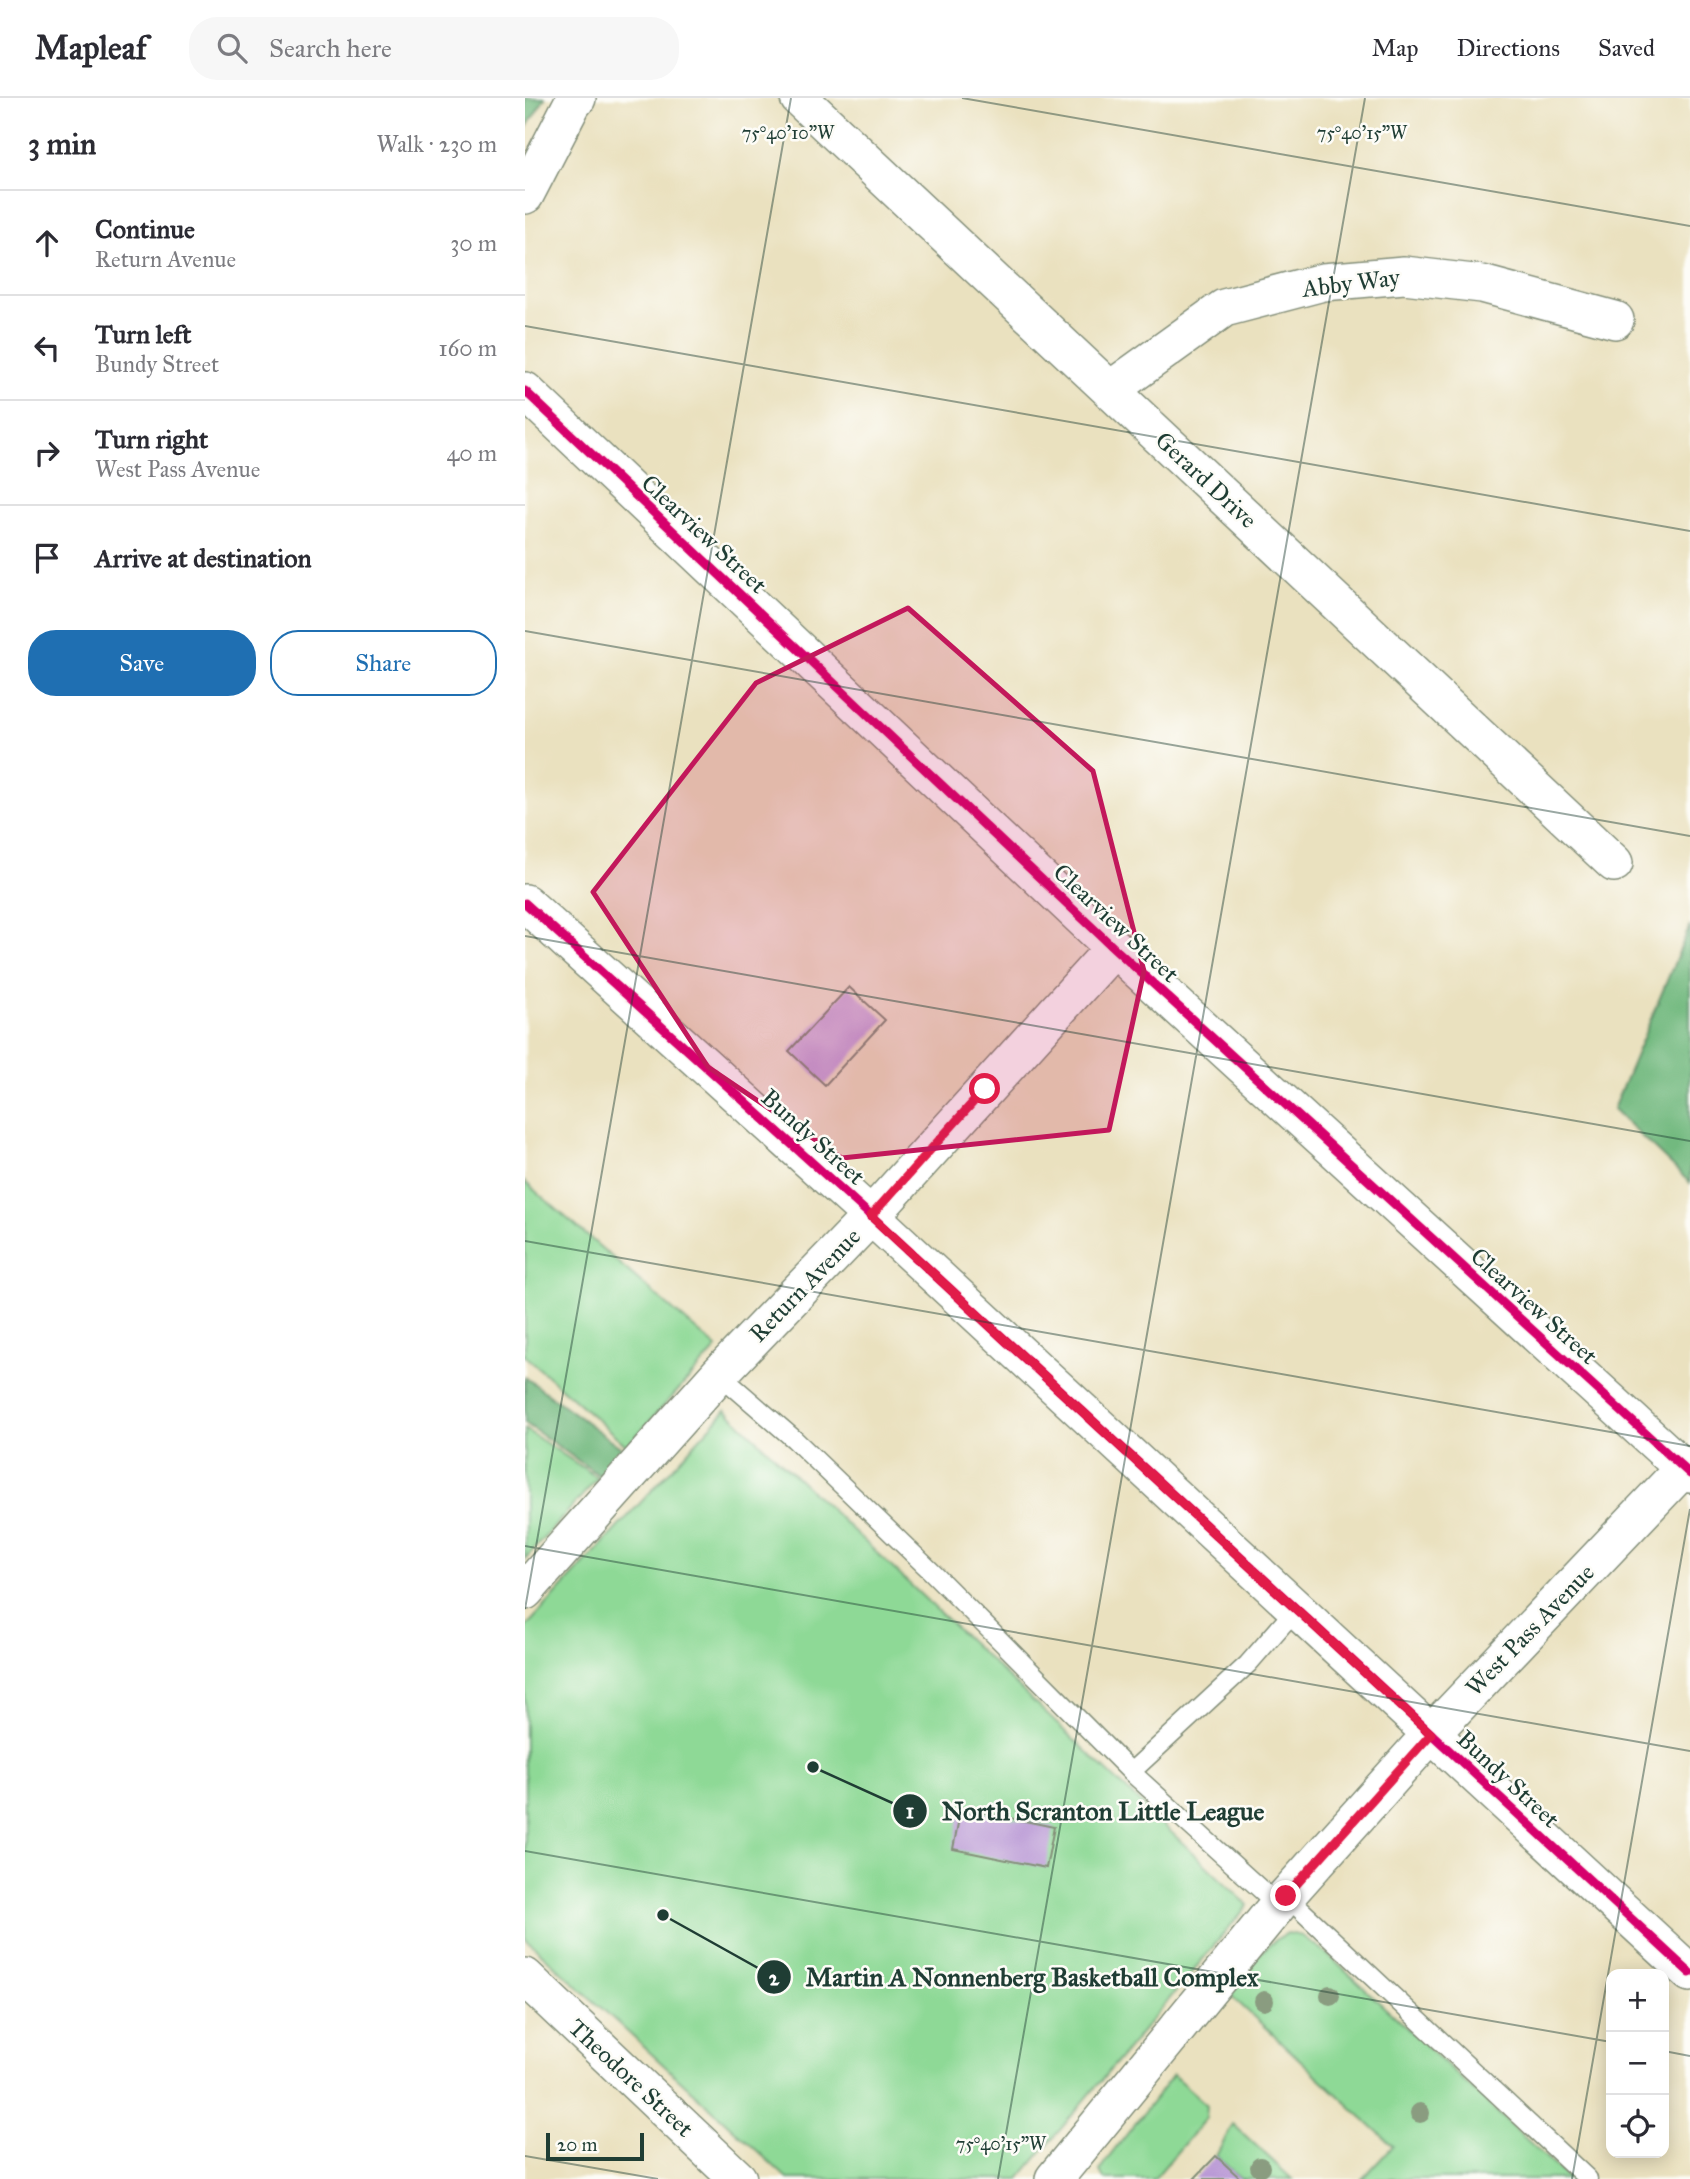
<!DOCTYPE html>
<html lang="en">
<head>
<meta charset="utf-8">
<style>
  :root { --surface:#fff; --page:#f7f7f7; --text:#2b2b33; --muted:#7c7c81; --line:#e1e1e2; --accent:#1f6fb2 }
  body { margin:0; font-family:"IM FELL Great Primer",serif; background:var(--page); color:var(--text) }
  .controls { position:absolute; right:21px; bottom:21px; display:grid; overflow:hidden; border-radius:14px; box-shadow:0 4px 18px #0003 }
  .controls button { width:63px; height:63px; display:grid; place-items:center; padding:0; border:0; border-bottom:2px solid var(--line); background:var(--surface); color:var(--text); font:35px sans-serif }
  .scale { position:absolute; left:21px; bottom:18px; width:98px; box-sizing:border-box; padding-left:7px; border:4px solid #1f3d34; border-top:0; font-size:19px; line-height:24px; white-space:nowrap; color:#1f3d34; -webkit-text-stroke:5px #fdfcf7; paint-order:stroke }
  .stop { position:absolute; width:21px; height:21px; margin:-16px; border:5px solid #e11d48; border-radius:50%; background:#fff }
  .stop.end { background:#e11d48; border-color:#fff; box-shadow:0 2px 7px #0008 }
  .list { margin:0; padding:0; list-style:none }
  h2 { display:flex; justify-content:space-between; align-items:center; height:91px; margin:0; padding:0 28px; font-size:30px }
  h2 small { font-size:23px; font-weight:400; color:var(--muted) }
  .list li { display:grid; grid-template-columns:46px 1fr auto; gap:21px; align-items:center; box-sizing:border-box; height:105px; padding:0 28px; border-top:2px solid var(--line) }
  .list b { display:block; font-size:26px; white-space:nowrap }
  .list p { margin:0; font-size:23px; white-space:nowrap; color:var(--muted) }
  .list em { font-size:23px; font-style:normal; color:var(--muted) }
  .actions { display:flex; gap:14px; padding:21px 28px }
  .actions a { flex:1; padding:16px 0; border:2px solid var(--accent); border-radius:28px; text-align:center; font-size:24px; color:var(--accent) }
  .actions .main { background:var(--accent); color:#fff }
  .icon { flex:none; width:38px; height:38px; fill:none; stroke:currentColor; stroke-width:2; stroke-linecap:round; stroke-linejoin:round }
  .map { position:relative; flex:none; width:1165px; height:2081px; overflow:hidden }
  header { display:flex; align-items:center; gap:42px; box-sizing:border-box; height:98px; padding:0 35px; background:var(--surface); border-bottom:2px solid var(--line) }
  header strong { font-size:33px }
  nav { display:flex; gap:38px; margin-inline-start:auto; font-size:24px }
  .search { width:490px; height:63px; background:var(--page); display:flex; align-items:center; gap:18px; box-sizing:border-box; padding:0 24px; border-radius:28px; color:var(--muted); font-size:26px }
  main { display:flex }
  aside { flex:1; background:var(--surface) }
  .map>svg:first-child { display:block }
</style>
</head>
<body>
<header>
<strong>Mapleaf</strong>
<div class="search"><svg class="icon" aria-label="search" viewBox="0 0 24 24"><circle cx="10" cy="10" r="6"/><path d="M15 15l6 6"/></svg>Search here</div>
<nav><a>Map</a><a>Directions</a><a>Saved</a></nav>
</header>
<main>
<aside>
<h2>3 min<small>Walk · 230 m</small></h2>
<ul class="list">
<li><svg class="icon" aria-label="ahead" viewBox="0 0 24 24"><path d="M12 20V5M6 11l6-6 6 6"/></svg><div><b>Continue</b><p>Return Avenue</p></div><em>30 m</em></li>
<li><svg class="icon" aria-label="left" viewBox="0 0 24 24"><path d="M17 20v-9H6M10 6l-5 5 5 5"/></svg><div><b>Turn left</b><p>Bundy Street</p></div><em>160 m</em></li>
<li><svg class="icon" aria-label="right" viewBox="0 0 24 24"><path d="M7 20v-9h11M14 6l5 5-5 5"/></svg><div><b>Turn right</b><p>West Pass Avenue</p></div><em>40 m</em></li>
<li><svg class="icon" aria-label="arrive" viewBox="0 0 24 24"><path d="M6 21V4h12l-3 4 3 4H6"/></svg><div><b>Arrive at destination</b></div></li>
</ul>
<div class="actions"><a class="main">Save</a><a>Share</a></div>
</aside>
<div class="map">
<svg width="1165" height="2081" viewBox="0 0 1165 2081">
  <rect width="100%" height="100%" fill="#fdfcf7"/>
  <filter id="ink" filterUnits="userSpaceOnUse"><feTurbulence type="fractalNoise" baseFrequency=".0143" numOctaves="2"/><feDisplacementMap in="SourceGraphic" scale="14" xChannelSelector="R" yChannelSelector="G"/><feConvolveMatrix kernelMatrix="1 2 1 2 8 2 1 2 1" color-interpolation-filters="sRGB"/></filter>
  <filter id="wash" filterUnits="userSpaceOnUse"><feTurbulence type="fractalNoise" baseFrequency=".00686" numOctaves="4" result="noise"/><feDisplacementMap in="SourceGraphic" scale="28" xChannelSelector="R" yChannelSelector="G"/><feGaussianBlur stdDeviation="1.57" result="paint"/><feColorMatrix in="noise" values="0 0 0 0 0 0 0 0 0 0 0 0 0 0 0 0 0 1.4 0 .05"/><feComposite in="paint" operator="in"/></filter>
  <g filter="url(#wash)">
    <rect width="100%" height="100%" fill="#eae1bf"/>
    <path fill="#8ed996" stroke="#568b65" stroke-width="2" d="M0 1084 192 1250 102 1348 0 1258Z
      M201 1312 723 1807 494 2081H263L0 1840V1530Z
      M0 1331 73 1380 0 1461Z
      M763 1835 777 1838 801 1855 1044 2081H837L868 2048 703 1895C721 1873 736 1847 763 1835Z
      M648 1977 682 2007 681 2020 629 2081H579L575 2073 578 2067Z
      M708 2026 767 2081H716L691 2058Z"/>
    <path fill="#72b97f" stroke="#487b5a" stroke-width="2" d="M0 0H20L0 32Z
      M1165 828V1085L1088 1011Z
      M0 1279 99 1352 75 1378 0 1325Z"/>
    <g id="blocks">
      <path fill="#ba9ad6" d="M324 889 360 922 300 987 264 953Z
        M436 1710 529 1729 521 1770 428 1751Z
        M691 2058 716 2081H669Z"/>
    </g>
  </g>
  <g filter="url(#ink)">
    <use href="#blocks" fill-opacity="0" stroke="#848f7a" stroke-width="2"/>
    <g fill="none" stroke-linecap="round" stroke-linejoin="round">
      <g stroke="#848f7a" stroke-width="21">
        <path id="lane" d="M194 1276 269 1341 406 1473 606 1674 753 1807
          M606 1674 723 1566 771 1511
          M761 1798 1063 2081"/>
      </g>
      <g stroke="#848f7a" stroke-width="40">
        <path id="street" d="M274 0 1089 765
          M0 97 47 6 52 0
          M585 292 699 210 798 184 879 177 957 186 1090 222
          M0 293 589 850 1165 1376
          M0 805 346 1118 1165 1875
          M0 1493 194 1276 346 1118 589 850
          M0 1879 213 2081
          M529 2081 753 1807 906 1636 1159 1370"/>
      </g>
      <use href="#lane" stroke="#fff" stroke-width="18"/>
      <use href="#street" stroke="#fff" stroke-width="37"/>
      <g stroke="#fdfcf7" stroke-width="13">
        <path id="cycleway" d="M0 293 589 850 1165 1376
          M0 805 346 1118 1165 1875"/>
      </g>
      <use href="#cycleway" stroke="#d6006c" stroke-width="9"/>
    </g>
    <g fill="#8a9c80">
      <circle cx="805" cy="1897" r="10"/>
      <circle cx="739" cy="1903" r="10"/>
      <circle cx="895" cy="2015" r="10"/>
      <circle cx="735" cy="2069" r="10"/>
    </g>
  </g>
  <g fill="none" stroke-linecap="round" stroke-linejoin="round" filter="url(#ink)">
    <path stroke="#e11d48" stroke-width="9" d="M460 991 346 1118 906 1636 761 1798"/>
  </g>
  <path fill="#c2185b" fill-opacity="0.2" stroke="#c2185b" stroke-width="5" stroke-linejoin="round" d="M383 510 568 673 619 873 584 1032 317 1060 183 969 68 794 231 585Z"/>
  <path fill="none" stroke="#1f3d34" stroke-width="2" stroke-opacity="0.45" d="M437 0 1165 128M0 228 1165 433M0 533 1165 738M0 838 1165 1043M0 1143 1165 1348M0 1448 1165 1653M0 1511 266 0M0 1753 1086 1944M1139 1953 1165 1958M0 2058 133 2081M473 2081 840 0M1047 2081 1165 1411"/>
  <g text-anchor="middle" stroke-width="5" stroke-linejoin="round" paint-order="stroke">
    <g font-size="24" fill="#1f3d34" stroke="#fdfcf7">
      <text transform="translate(826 185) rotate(-7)" y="8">Abby Way</text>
      <text transform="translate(681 382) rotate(43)" y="8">Gerard Drive</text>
      <text transform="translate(179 436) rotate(43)" y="8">Clearview Street</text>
      <text transform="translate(591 825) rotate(43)" y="8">Clearview Street</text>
      <text transform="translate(288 1039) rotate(42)" y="8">Bundy Street</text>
      <text transform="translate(280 1187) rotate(-46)" y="8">Return Avenue</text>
      <text transform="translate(1009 1208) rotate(42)" y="8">Clearview Street</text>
      <text transform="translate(1005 1532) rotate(-46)" y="8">West Pass Avenue</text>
      <text transform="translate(983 1681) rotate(43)" y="8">Bundy Street</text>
      <text transform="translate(106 1980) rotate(43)" y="8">Theodore Street</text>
    </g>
  </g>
  <g font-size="18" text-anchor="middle" fill="#1f3d34" stroke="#fdfcf7" stroke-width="5" stroke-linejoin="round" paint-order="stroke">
    <text x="263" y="41">75°40'10"W</text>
    <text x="837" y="41">75°40'15"W</text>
    <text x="476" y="2052">75°40'15"W</text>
  </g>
  <path fill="none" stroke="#1f3d34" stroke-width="2.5" d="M288 1669L385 1713M138 1817L249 1879"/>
  <g fill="#1f3d34" stroke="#fdfcf7" stroke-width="2.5">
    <circle cx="288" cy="1669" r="7"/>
    <circle cx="138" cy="1817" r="7"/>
    <circle cx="385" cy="1713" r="18"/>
    <circle cx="249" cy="1879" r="18"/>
  </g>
  <g font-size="21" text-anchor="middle" font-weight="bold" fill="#fff">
    <text x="385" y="1720">1</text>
    <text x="249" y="1887">2</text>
  </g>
  <g font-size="26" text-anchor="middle" font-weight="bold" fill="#1f3d34" stroke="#fdfcf7" stroke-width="5" stroke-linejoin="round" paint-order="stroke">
    <text x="578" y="1722">North Scranton Little League</text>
    <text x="507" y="1888">Martin A Nonnenberg Basketball Complex</text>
  </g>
</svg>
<div class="controls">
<button>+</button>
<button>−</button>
<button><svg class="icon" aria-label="locate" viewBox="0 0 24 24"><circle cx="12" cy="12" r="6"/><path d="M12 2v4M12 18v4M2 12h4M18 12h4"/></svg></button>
</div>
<div class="scale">20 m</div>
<div class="stop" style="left:460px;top:991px"></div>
<div class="stop end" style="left:761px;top:1798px"></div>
</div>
</main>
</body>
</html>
